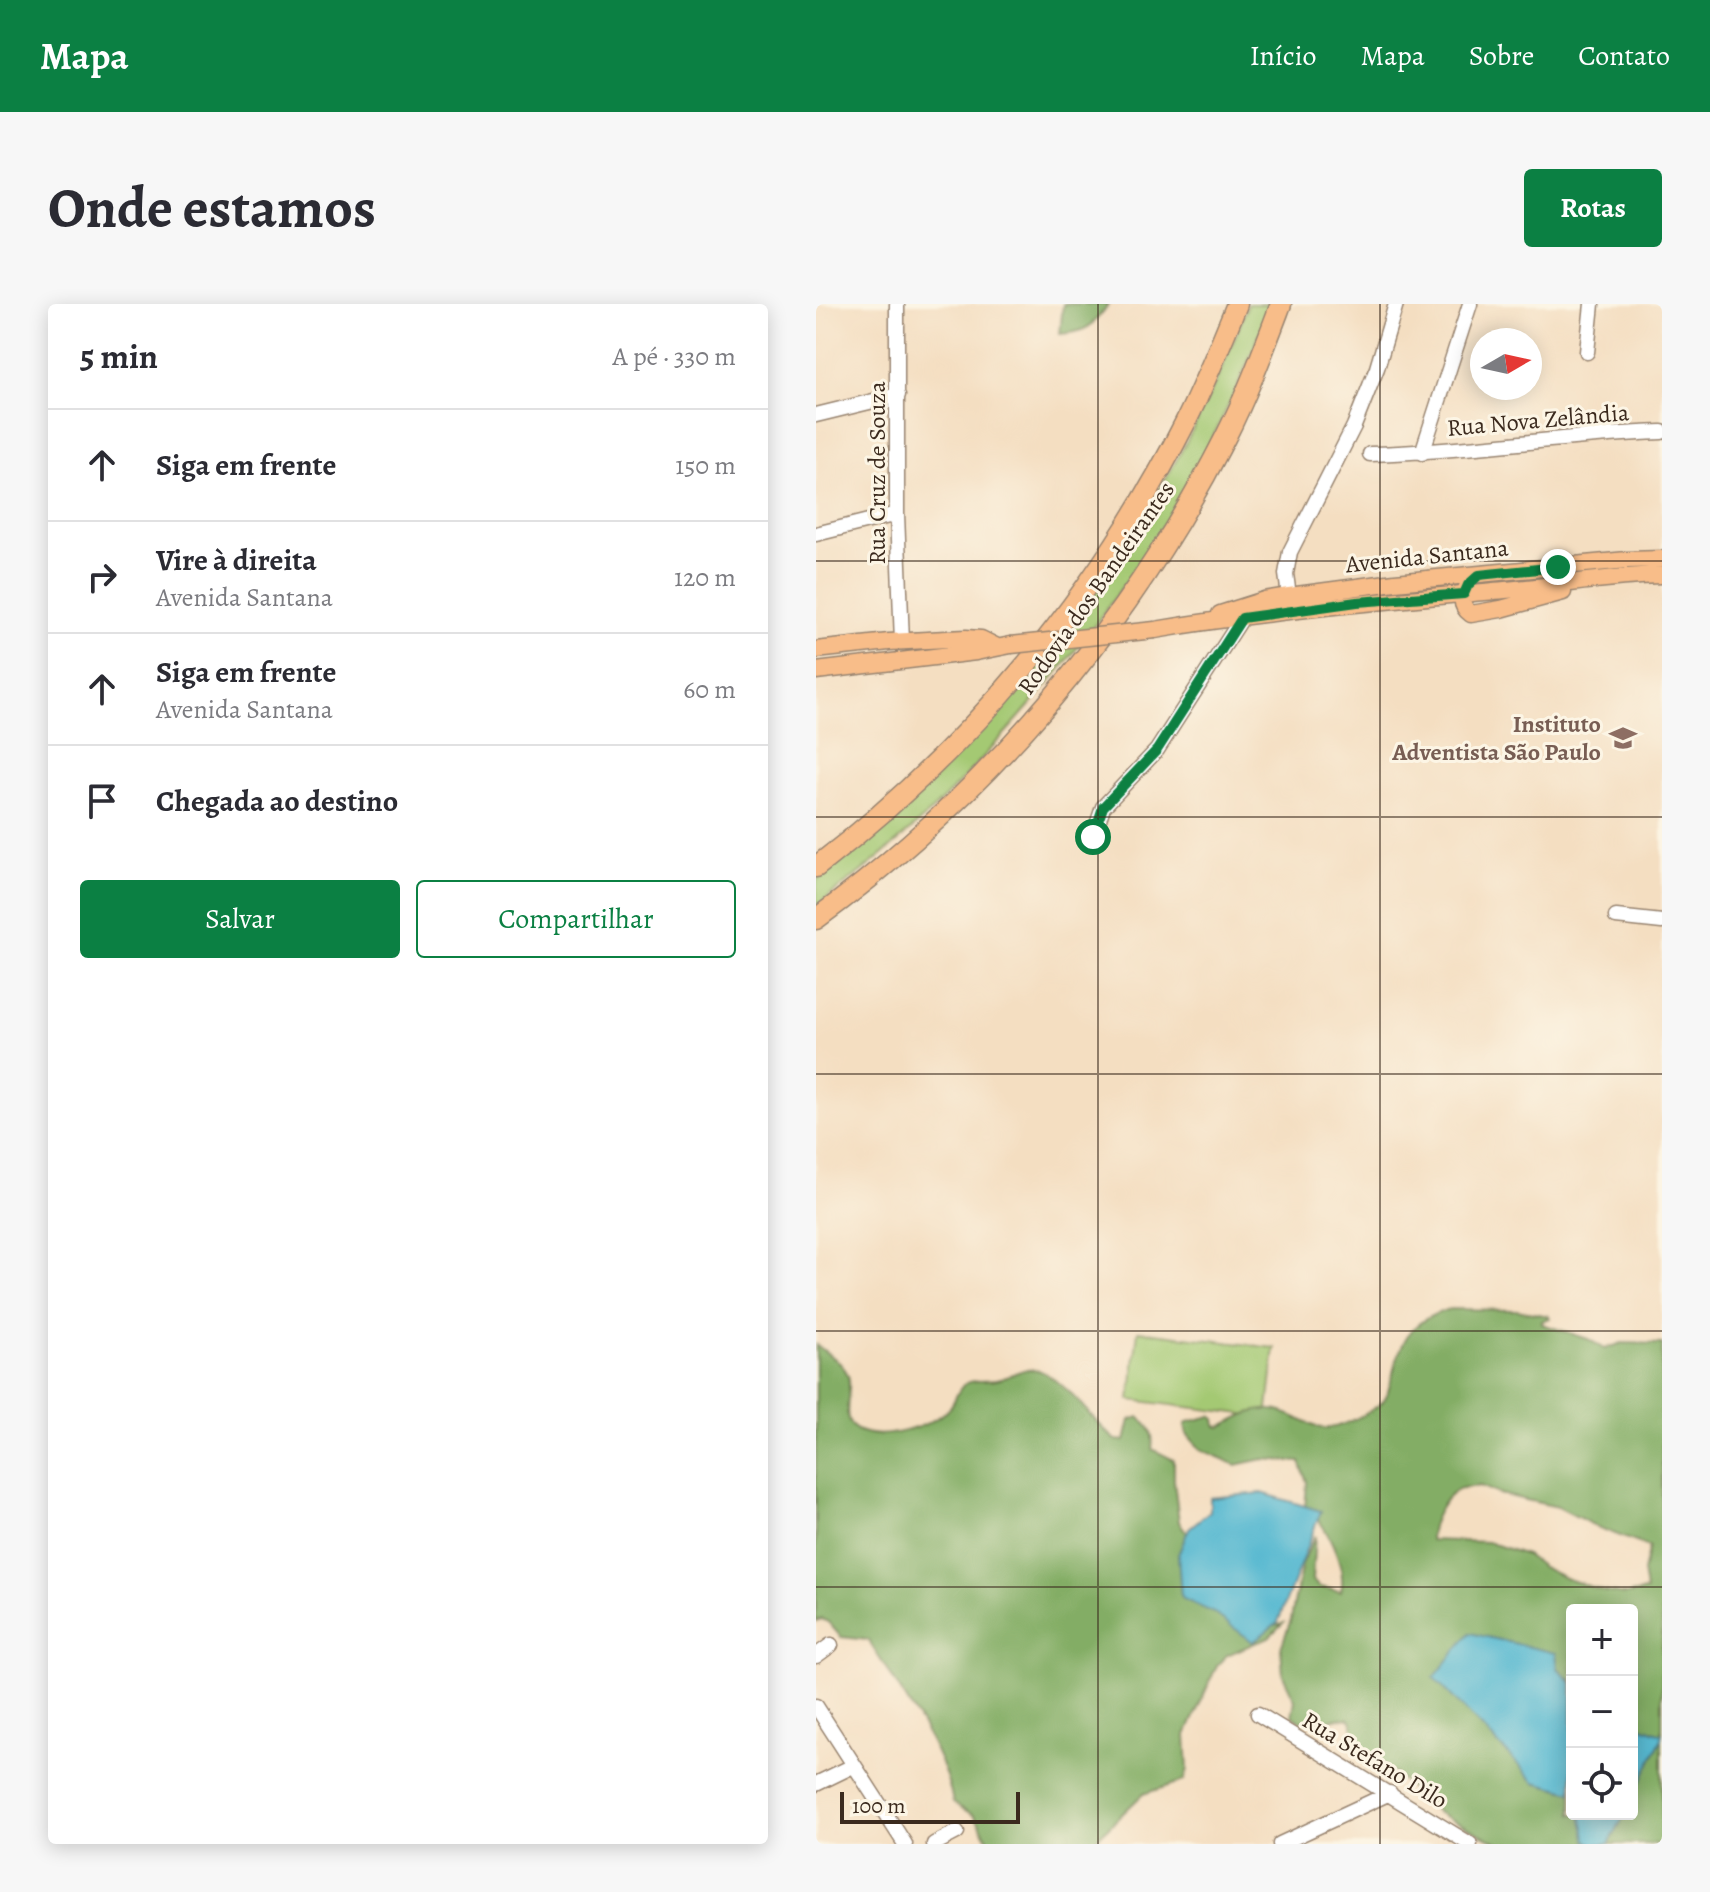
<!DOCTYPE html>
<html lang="pt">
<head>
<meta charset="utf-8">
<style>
  :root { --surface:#fff; --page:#f7f7f7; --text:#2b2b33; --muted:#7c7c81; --line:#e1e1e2; --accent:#0b8043 }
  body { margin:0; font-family:Alegreya,serif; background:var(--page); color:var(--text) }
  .controls { position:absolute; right:24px; bottom:24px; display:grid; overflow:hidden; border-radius:8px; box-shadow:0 4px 20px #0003 }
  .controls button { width:72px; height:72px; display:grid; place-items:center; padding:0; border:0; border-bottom:2px solid var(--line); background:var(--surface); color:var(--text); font:40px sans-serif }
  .compass { position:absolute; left:654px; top:24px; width:72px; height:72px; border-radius:50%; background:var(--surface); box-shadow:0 4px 20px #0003; rotate:81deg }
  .scale { position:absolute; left:24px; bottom:20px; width:180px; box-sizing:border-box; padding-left:8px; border:4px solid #3b2a1e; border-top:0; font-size:22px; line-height:28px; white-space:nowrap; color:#3b2a1e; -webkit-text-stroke:6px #fcf5e5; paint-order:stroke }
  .stop { position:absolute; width:24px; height:24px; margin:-18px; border:6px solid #0b8043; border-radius:50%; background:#fff }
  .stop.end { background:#0b8043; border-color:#fff; box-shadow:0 2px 8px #0008 }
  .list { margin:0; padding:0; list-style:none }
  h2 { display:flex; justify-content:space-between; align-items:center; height:104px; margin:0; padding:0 32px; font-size:34px }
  h2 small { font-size:26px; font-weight:400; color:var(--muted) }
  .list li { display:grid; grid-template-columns:52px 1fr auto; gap:24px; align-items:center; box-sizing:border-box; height:112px; padding:0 32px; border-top:2px solid var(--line) }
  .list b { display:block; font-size:30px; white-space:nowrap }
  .list p { margin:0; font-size:26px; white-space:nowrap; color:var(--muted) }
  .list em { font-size:26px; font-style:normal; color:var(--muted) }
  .actions { display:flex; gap:16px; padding:24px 32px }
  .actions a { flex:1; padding:18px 0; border:2px solid var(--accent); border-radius:8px; text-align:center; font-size:28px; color:var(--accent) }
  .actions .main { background:var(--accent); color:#fff }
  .icon { flex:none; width:44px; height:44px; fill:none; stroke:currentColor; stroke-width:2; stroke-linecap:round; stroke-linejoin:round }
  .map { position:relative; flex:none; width:846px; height:1540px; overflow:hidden; border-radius:8px }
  header { display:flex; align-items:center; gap:48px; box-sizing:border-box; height:112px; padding:0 40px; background:var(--accent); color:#fff }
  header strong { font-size:38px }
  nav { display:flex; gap:44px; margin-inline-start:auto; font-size:28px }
  .intro { display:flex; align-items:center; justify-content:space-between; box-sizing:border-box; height:192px; padding:0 48px }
  h1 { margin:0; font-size:56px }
  .button { padding:20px 36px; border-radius:8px; background:var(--accent); color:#fff; font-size:28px; font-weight:700 }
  main { display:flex; gap:48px; padding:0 48px }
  aside { flex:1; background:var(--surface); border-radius:8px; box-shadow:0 4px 20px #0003 }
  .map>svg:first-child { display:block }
</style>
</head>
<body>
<header>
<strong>Mapa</strong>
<nav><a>Início</a><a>Mapa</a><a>Sobre</a><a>Contato</a></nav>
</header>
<div class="intro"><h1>Onde estamos</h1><a class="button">Rotas</a></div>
<main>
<aside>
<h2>5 min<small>A pé · 330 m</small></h2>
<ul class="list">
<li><svg class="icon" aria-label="ahead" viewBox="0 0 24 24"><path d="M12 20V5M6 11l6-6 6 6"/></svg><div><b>Siga em frente</b></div><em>150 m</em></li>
<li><svg class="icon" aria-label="right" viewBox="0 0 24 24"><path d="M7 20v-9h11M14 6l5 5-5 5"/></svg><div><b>Vire à direita</b><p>Avenida Santana</p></div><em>120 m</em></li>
<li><svg class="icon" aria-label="ahead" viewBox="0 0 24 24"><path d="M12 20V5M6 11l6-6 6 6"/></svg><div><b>Siga em frente</b><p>Avenida Santana</p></div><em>60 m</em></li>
<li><svg class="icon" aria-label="arrive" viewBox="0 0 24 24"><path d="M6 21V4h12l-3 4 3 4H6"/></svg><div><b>Chegada ao destino</b></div></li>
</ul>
<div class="actions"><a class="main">Salvar</a><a>Compartilhar</a></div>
</aside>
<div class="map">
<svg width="846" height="1540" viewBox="0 0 846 1540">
  <rect width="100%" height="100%" fill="#fcf5e5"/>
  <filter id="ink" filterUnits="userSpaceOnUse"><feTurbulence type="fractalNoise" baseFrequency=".0125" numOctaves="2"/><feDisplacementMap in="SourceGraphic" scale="16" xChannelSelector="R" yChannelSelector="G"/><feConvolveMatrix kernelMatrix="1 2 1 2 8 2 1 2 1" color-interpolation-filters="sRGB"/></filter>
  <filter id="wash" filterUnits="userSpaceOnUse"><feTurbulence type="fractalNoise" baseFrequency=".006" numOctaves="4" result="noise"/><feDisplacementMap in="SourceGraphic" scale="32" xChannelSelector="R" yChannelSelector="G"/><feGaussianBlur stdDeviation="1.8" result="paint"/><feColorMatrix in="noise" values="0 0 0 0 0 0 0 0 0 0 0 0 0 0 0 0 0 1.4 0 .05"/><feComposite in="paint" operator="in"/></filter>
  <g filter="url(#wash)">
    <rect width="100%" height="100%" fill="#f4dec1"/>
    <path fill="#a4c973" stroke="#707a48" stroke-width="2" d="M432 0H455C397 159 305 301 192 426 159 462 127 498 90 530 61 556 31 579 0 602V576C191 425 346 230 432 0Z
      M322 1027 459 1044 451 1113 314 1096Z"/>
    <path fill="#83ad65" stroke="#5f6c42" stroke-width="2" fill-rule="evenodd" d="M247 0H293C276 22 272 28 244 30Z
      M634 1005 701 1006 733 1012 734 1014 726 1017V1020L772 1035 789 1045 806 1039 846 1040V1430L816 1419V1306H756V1379L742 1364 719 1478 756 1488V1510H765L771 1537 777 1540H685L622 1509 577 1468 540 1445C535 1435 540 1424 534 1415 512 1410 499 1429 476 1412L479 1396 467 1371 465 1344 475 1315 486 1260 499 1232 496 1276 503 1283 525 1287C531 1263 510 1217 489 1204L491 1178 484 1158 448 1155 420 1161 384 1145 371 1130 369 1121 372 1118 395 1112 399 1115 400 1122 404 1123C420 1115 437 1104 456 1106 472 1107 486 1118 501 1123 519 1129 548 1111 563 1101 570 1096 572 1088 574 1080 586 1038 589 1018 634 1005ZM664 1182 683 1190 742 1203 781 1223 833 1243 827 1267 830 1287 809 1291 787 1287 749 1274 726 1263 710 1251 672 1238 614 1236C614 1219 627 1193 643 1185 649 1183 658 1183 664 1182Z
      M0 1041C11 1049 25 1057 31 1069 39 1085 21 1116 41 1126 66 1138 113 1124 132 1105 140 1099 140 1085 149 1080 158 1074 174 1079 184 1075 195 1072 202 1066 213 1065 219 1065 225 1066 230 1070 259 1087 275 1116 300 1136L309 1137 314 1116 323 1113C335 1123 338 1130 336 1145L358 1156V1176L363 1218 445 1324 467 1319 453 1333 411 1351 401 1361 370 1431 372 1465 368 1477 327 1490 275 1540H251L247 1537 243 1540H175L159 1512 137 1499C129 1447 80 1381 52 1336L25 1333 12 1318 6 1315 0 1317Z
      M846 1434V1540H793L809 1510H816V1496Z"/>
    <path fill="#52b7d0" stroke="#467077" stroke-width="2" d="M446 1189 505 1207 462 1318 437 1338 398 1309 365 1294 362 1251 373 1224 394 1207V1194Z
      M654 1329 740 1349 742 1364 756 1379V1488L719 1478 618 1374Z
      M816 1419 846 1430V1434L816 1496Z
      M765 1510H809L793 1540H777L771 1537Z"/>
  </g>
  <g filter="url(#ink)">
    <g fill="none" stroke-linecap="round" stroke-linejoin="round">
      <g stroke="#988470" stroke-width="17">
        <path id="minor" d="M81 0V210L86 338
          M771 48 776 0
          M0 111 82 91
          M606 149 654 0
          M554 150C652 148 748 131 846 128
          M0 230 81 210
          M473 292 470 270 474 248 538 122 561 64 580 0
          M277 533 287 503 341 446 426 314
          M800 613 846 618
          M0 1352 15 1341
          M0 1402 89 1540
          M442 1410 654 1540
          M0 1480 37 1462
          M118 1540 141 1528
          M464 1540 574 1489"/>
      </g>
      <g stroke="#988470" stroke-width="19">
        <path id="major" d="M652 281C646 293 643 301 655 310L685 305 747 288
          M404 310 448 296 473 292 579 278 811 256 846 255
          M339 326C455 306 571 297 689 286 742 282 793 272 846 271
          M0 346 73 338 150 334 165 335 181 343
          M0 367 160 348 195 341"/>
      </g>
      <g stroke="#988470" stroke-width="23">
        <path id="highway" d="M0 563C154 445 283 290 370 117 389 79 405 39 421 0
          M0 615C171 490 313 323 409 134 431 91 448 45 465 0"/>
      </g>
      <use href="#minor" stroke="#fff" stroke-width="14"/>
      <use href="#major" stroke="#f8bd89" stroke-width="16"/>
      <use href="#highway" stroke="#f8bd89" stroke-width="20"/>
      <g stroke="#988470" stroke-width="19" stroke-linecap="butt">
        <path id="major-bridge" d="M195 341 339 326"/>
      </g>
      <use href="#major-bridge" stroke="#f8bd89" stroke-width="16"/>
    </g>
  </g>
  <g fill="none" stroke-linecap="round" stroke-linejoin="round" filter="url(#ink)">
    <path stroke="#0b8043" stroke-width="10" d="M277 533 287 503 341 446 426 314 541 298 648 290 652 281 663 271 742 263"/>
  </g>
  <path fill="none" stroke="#3b2a1e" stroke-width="2" stroke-opacity="0.55" d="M282 0V1540M564 0V1540M0 257H846M0 513H846M0 770H846M0 1027H846M0 1283H846"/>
  <defs>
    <g id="university-bare" transform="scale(2.16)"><path d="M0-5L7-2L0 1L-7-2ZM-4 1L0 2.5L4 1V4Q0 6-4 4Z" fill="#8d6e63" stroke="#fcf5e5" stroke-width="2.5" paint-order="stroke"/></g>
  </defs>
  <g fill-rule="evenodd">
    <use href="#university-bare" x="807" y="434"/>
  </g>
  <g text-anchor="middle" stroke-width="6" stroke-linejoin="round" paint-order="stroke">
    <g font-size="24" fill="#3b2a1e" stroke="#fcf5e5">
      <text transform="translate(722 116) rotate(-5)" y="8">Rua Nova Zelândia</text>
      <text transform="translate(61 169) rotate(-90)" y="8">Rua Cruz de Souza</text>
      <text transform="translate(611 252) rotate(-6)" y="8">Avenida Santana</text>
      <text transform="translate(280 284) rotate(-55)" y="8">Rodovia dos Bandeirantes</text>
      <text transform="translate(559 1456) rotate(31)" y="8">Rua Stefano Dilo</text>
    </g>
    <g font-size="24" font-weight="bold" fill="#785e54" stroke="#fcf5e5" text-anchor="end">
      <text x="785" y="428">Instituto<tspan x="785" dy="28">Adventista São Paulo</tspan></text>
    </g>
  </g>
</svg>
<div class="controls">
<button>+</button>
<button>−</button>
<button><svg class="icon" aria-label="locate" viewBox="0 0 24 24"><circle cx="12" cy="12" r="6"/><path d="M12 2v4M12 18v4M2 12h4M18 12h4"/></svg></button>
</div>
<svg class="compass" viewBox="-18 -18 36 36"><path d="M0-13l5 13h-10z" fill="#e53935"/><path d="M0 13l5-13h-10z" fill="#7c7c81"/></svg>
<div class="scale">100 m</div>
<div class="stop" style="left:277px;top:533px"></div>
<div class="stop end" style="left:742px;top:263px"></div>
</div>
</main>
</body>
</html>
